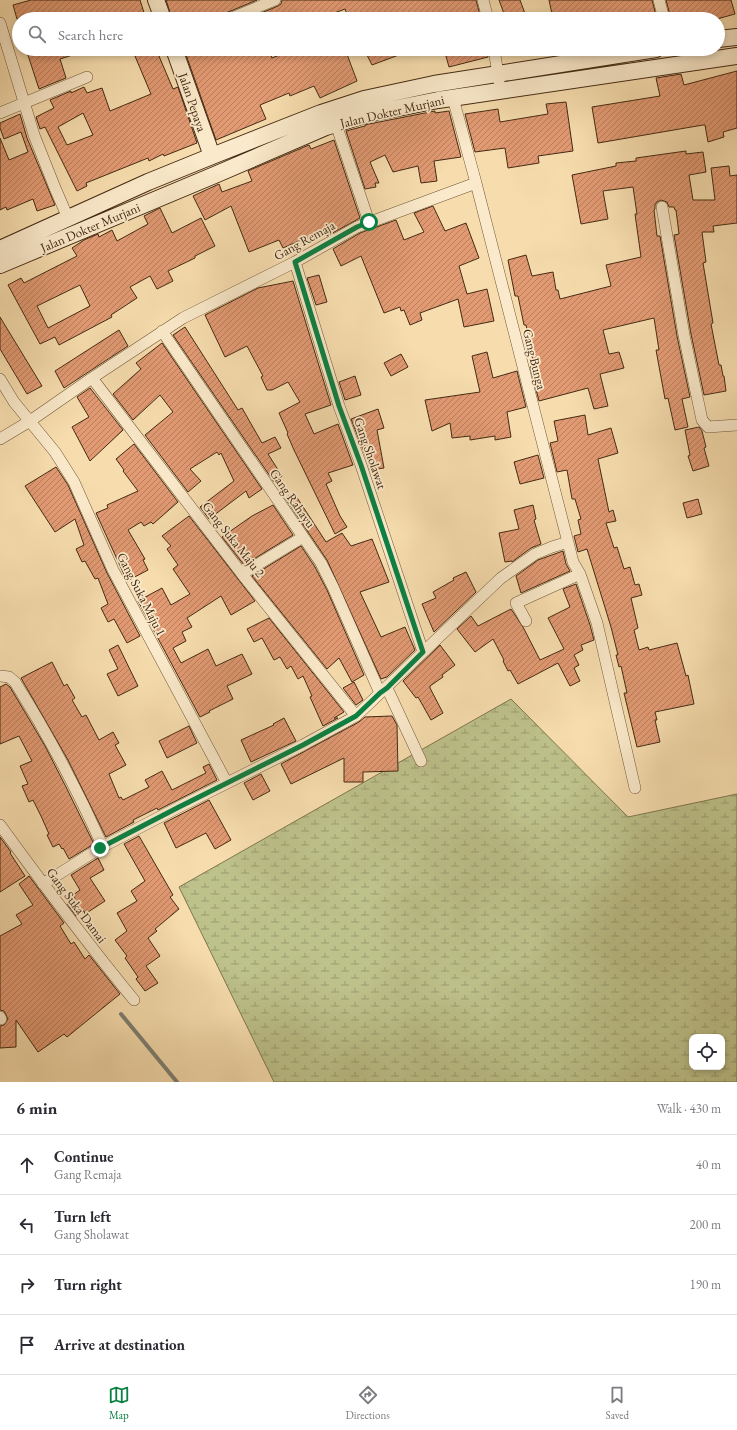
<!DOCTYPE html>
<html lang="en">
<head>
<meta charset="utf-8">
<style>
  :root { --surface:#fff; --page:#f2f2f3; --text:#2b2b33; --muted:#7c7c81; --line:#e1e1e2; --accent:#0b8043 }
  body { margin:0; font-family:"EB Garamond",serif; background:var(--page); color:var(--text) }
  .controls { position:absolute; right:12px; bottom:12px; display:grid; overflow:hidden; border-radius:8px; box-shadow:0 2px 6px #0003 }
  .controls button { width:36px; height:36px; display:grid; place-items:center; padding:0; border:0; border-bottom:1px solid var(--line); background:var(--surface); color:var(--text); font:20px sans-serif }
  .stop { position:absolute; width:12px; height:12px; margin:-9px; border:3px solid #0b8043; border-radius:50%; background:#fff }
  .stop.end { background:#0b8043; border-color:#fff; box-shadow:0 1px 4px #0008 }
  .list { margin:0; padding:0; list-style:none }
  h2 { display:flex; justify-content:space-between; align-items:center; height:52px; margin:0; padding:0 16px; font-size:17px }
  h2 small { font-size:13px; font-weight:400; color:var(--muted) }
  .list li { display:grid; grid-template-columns:26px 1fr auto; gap:12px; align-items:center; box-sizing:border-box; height:60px; padding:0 16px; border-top:1px solid var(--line) }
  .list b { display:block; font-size:15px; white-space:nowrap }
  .list p { margin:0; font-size:13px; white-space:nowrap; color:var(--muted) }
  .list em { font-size:13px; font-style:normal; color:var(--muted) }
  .icon { flex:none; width:22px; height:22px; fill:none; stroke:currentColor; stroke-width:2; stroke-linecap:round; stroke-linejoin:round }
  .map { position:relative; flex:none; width:737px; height:1082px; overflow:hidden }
  .search { position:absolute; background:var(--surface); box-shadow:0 2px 6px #0003; left:12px; right:12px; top:12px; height:44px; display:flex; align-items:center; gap:10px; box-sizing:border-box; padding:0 14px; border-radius:22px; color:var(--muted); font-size:15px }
  .sheet { height:292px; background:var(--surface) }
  nav { display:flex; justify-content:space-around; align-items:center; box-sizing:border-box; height:56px; border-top:1px solid var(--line); background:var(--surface); font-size:11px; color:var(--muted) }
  nav a { display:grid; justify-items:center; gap:2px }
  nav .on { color:var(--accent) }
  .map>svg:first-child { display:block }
</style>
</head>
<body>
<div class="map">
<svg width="737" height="1082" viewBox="0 0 737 1082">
  <defs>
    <pattern id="wetland-marsh" width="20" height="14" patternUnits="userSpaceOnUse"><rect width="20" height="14" fill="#bdc18a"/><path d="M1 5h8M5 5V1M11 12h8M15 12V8" fill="none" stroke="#9b9d70"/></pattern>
    <pattern id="building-hatch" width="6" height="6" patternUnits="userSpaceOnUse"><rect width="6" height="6" fill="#e29a73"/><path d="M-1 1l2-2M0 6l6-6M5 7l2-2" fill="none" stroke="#b97e5d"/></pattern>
  </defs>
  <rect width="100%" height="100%" fill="#f7ddae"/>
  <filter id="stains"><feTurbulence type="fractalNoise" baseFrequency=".005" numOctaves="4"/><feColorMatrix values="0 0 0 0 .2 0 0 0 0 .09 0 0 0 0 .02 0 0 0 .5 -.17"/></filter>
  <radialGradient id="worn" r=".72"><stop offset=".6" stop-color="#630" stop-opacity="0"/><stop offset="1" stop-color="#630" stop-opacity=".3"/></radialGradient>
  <path fill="url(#wetland-marsh)" stroke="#80764e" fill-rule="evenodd" d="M511 699 628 817 737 794V1082H274L179 887ZM692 1037H722V1067H692Z"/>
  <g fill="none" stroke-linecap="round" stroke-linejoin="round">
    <path stroke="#7c8074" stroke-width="4" d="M121 1014 177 1082"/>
  </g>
  <path fill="url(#building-hatch)" stroke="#442a13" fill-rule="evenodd" d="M31 0H140L146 19H86L85 15 73 19H17L13 5Z
    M166 0H257L226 13 223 15 222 19H172Z
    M282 0H476L481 19H349L345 9 332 14 334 19H247L278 6 281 4Z
    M499 0H520L527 19H506Z
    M549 0H652L657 19H553Z
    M666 0H731L735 14 717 19H671Z
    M26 49H85V51L60 59 66 78 39 89Z
    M132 49H156L173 89 178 87 197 143 164 156 163 154 149 161 148 158 86 183 87 186 77 191 45 127 40 129 36 117 54 108 50 100 71 91V93L84 87 87 93 102 88 110 111 151 94ZM83 113 93 135 67 145 58 127Z
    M184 49H268L272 58 294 49H345L357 81 320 98 314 86 290 96 289 93 260 105 266 119 216 140Z
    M364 49H412V50L372 65Z
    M444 49H487L488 57 449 67Z
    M737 71V128L723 132 724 137 708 142 705 125H703L598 143 592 107 660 96 656 78 681 74 684 85Z
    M566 102 573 151 538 156 539 163 508 168 505 148 475 152 465 114 498 109 500 122 548 114 546 104Z
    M435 111V113L449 111 461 157 434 161 437 181 421 183 418 166 393 172 385 155 370 162 379 183H375L376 187 365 189 346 131 365 126V125L369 124Z
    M20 114 27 138 55 205 37 211 33 199 7 210 6 207 0 210V138L9 160 28 152 21 132 4 139 0 128V123Z
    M334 140 360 218 327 236 326 234 304 245 301 240 283 248 279 240 249 252 231 206 205 220 193 196 219 184 222 192 252 181 248 171 250 170 309 145 311 149Z
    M686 151V154L703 152 706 172 689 175 693 200H715L711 168 729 166 730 176 737 175V223L713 226 714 232H702L706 262 703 263 713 323 711 324 719 365H721L723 376H724L726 391 704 395 691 334 674 235 679 234 676 210H675L674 207H669L667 202 661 200 657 202 655 205V209L654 210 657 236H660L677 336 690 397 682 399 688 427 675 430 668 398 665 399 656 350H659L654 318 603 330 609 354 619 352 624 368 600 374 608 406 594 409 588 388 539 401 530 367 534 366 526 325H524L518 296H515L508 260 526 255 532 276 553 272 556 290H558L560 299 611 286 606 265 641 257 635 214H637L633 187 603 191 608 219 581 224 572 175 616 166V163L636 161V158Z
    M433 206 445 231 466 223 479 258 459 266 467 294 487 289 494 321 464 327 458 299 420 313 422 320 410 325 404 310 401 311 400 307 384 313 361 256 341 266 333 249 360 233 396 220 404 240 424 232 414 213Z
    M160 208 172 233 201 218 215 246 195 256V258L168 271 173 281 157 289 150 276 130 287 137 298 111 315 112 317 59 345 55 337 40 344 8 285 21 278 24 283 77 256 72 248 84 240 98 234 99 237 112 230 117 241 148 224 144 216ZM80 285 90 306 48 328 37 306Z
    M319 275 327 302 316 305 307 278Z
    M293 281 331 405 305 414 314 434 338 424 353 465 328 473 332 481 326 484 340 516 347 527 335 534 294 450 287 434 288 433 279 413 300 402 288 382 272 390H267L261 377 263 376 247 346 225 357 205 315 258 288Z
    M0 317 42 386 27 394 0 349Z
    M185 327 238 410 242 408 262 443 275 437 281 448 268 454 282 476 274 482 173 335Z
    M119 330 128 346 64 388 55 371Z
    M162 343 262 489 249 498 246 491 209 519 200 507 234 481 221 453 219 455 217 452 190 469 201 481 188 492 145 435 173 412 160 395 133 420 113 394 141 369 136 363Z
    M487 352 493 378 517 371 526 407 507 412 511 437 495 440V436L470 440V436L452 438 450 423 432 431 425 400 480 392 472 356Z
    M401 354 408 367 391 376 384 363Z
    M355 376 361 395 345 400 339 382Z
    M90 388 123 430 90 461 72 427 89 417 77 397Z
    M378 409 384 428 377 430 384 468 370 470 368 460H367L351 419Z
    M585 415 588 435 611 428 618 453 598 459 609 512 613 510 616 521 606 523 614 548 617 547 624 569 630 567 635 585 639 584 642 595 631 598 638 628 634 630 639 650 648 647 649 650 677 643 686 676 688 675 694 704 655 712 657 720H655L660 742 637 747 624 693H627L621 666 619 667 616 655H618L611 627 587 549 578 552 574 536 581 534 578 520 581 519 575 499H572L567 470 557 472 550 443 558 441 554 421Z
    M699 427 702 431 706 447 704 448 709 466 693 471 688 456 690 455 685 430Z
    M134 444 178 502 153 524 151 522 144 526 141 522 128 530 145 559 143 560 148 570 127 581 96 513 108 508 107 505 138 491 123 471 124 470 116 459Z
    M538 455 544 478 520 484 514 462Z
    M56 467 68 485 107 573 140 636 127 643 114 619 108 622 101 608 108 604 98 578 95 579 85 561 82 562 76 549 84 545 75 519 55 532 25 486Z
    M294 493 326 542 342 533 351 546 372 539 389 582 360 592 381 637 405 627 415 650 387 677 381 679 327 560 285 498Z
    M698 499 702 514 687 518 683 503Z
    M273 505 293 535 244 565 222 537 252 516Z
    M533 505 536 519 534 520 541 544 531 548 512 562V561L505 562 499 533 519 529 514 510Z
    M189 516 255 601 231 615 221 596 187 618 192 627 182 632 186 641 173 648 181 663 208 649 216 666 242 654 252 674 227 686 233 699 209 711 210 712 200 717 138 601 162 588 171 605 190 594 173 569 178 565 167 549 171 546 162 536Z
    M301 546 315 567 327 590 364 675 352 682 339 658 327 669 252 576Z
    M563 551 566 564 570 571 521 593 516 576 538 560Z
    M466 572 476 592 434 632 422 604 436 598 433 592 454 580 453 578Z
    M576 584 590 625 594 640 581 645 583 650 574 655 579 665 574 668 580 681 570 686 558 663 518 684 510 670 508 671 503 661 504 660 493 639 475 652 457 629 471 616 478 626 511 609 523 627 540 660 564 649 548 618 570 607 563 589Z
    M269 618 344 712 334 718H338L323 726 310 697 312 696 303 676 298 679 291 666 287 669 280 657 274 660 262 638 254 642 247 629Z
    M118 645 138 686 118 696 107 674 118 669 109 650Z
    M440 645 455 665 442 675 443 677 430 686V688L443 713 431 720 418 697 416 698 403 681Z
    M52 662 64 686 67 684 75 698 72 700 82 717 86 715 99 740 113 732 119 743 115 745 126 765 109 774 119 798 121 797 123 800 149 787 145 780 162 771 172 790 206 773 203 767 209 764 217 780 158 810 157 808 133 820 134 822 106 837 68 760 21 678Z
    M354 682 363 700 356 705 343 688Z
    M6 684 10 687 45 746 66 787 94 844 69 859 63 848 62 849 59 844 53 847 47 835 49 834 41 816 33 800 29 802 22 786 28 784 20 766 32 761 19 736 0 744V687Z
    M392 716 397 725 398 771 363 772V782H344V758L291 784 281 764 359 722 365 717Z
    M284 718 296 741 251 762 241 740 274 725 273 724Z
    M189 726 197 743 167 758 159 741Z
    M261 774 270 791 253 800 244 783Z
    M209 800 231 840 215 849 206 833 176 848 164 823Z
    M139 836 173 895 170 897 179 909 155 929 157 931 148 938 160 956 146 966 158 983 145 991 136 979 138 977 125 958 127 956 115 940 127 931 117 913 137 901 131 891 145 881 124 844Z
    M0 837 11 852 10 853 25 876 0 892Z
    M98 858 104 870 90 878 105 901 85 914 84 911 76 916 67 904 75 899 73 895 80 890 71 875Z
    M29 876 64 923 60 926 71 944 74 942 85 959 89 955 120 994 67 1037 64 1034 38 1052 16 1020V1047L0 1048V1026L4 1025 8 1019 4 1011 0 1010V936L22 924 16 915 33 905 19 884Z"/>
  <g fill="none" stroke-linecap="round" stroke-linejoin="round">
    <g stroke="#71573a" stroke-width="12">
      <path id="street" d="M483 0 488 19
        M659 0 664 19
        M229 19 275 0
        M0 23 34 135 55 188 68 218
        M494 49 499 81
        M0 113 87 77
        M336 124 369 222
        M476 183 573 562 580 574 597 623 635 788
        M662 207 684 335 702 420 708 427 737 425
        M295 262 339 406 361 465 423 652
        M162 331 321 563 333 587 380 693
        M92 378 242 574 356 716
        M0 379 14 402 55 452 74 482 113 570 227 783
        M0 439 30 421 92 378 183 318 295 262 357 227 476 183 453 98
        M242 574 303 537
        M526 621 516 603 580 574
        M0 676 9 677 15 682C49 736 77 789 103 847
        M387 688 421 761
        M0 825C43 884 87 943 134 1000
        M43 884 100 848 179 807 303 745 356 716 501 578 535 554 552 547 568 542
        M0 1017 1 1019"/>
    </g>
    <g stroke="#442a13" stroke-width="18">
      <path id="secondary" d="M156 0 163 19
        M718 39 737 37
        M174 49 212 156
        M0 249 148 182 212 156 321 113 364 99 434 84 656 49
        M0 265 217 174 326 127 368 114 438 100 737 56"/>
    </g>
    <use href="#street" stroke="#fae9ca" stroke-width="11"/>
    <use href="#secondary" stroke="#fae9ca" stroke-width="16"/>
  </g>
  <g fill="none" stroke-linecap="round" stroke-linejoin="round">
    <path stroke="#0b8043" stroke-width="5" d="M100 848 179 807 303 745 356 716 380 693 387 688 423 652 361 465 339 406 295 262 357 227 369 222"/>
  </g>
  <g text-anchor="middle" stroke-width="3.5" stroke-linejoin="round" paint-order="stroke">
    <g font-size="13" fill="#442a13" stroke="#fae9ca">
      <text transform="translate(193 102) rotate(71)" y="5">Jalan Pepaya</text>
      <text transform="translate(392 111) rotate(-13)" y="5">Jalan Dokter Murjani</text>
      <text transform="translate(90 227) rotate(-23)" y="5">Jalan Dokter Murjani</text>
      <text transform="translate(304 240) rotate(-29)" y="5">Gang Remaja</text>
      <text transform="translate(535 359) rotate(76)" y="5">Gang Bunga</text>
      <text transform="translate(371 453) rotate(71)" y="5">Gang Sholawat</text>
      <text transform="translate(293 498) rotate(55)" y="5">Gang Rahayu</text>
      <text transform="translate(234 539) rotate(52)" y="5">Gang Suka Maju 2</text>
      <text transform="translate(142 594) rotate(63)" y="5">Gang Suka Maju 1</text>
      <text transform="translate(77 905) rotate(53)" y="5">Gang Suka Damai</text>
    </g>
  </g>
  <rect width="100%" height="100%" filter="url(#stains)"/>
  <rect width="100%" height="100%" fill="url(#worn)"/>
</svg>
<div class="controls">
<button><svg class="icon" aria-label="locate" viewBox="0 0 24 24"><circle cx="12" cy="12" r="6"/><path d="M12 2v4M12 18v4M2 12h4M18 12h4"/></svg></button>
</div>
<div class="stop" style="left:369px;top:222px"></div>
<div class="stop end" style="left:100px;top:848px"></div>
<div class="search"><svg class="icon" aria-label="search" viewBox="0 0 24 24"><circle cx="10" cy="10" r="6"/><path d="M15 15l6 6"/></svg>Search here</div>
</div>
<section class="sheet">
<h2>6 min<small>Walk · 430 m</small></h2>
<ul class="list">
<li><svg class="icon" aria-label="ahead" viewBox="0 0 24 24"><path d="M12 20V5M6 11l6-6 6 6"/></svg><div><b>Continue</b><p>Gang Remaja</p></div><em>40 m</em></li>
<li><svg class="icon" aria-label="left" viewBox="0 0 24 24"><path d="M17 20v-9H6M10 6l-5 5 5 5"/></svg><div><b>Turn left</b><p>Gang Sholawat</p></div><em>200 m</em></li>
<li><svg class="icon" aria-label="right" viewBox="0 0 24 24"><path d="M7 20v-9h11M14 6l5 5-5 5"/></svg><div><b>Turn right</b></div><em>190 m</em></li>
<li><svg class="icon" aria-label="arrive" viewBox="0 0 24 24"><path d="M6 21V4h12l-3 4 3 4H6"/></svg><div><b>Arrive at destination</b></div></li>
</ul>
</section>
<nav>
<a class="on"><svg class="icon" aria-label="map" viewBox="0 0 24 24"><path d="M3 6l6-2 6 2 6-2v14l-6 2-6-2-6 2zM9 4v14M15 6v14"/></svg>Map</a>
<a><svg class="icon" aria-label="directions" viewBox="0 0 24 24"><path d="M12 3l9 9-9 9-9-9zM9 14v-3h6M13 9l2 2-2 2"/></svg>Directions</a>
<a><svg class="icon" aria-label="saved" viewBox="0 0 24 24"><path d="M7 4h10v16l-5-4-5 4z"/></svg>Saved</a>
</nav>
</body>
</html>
